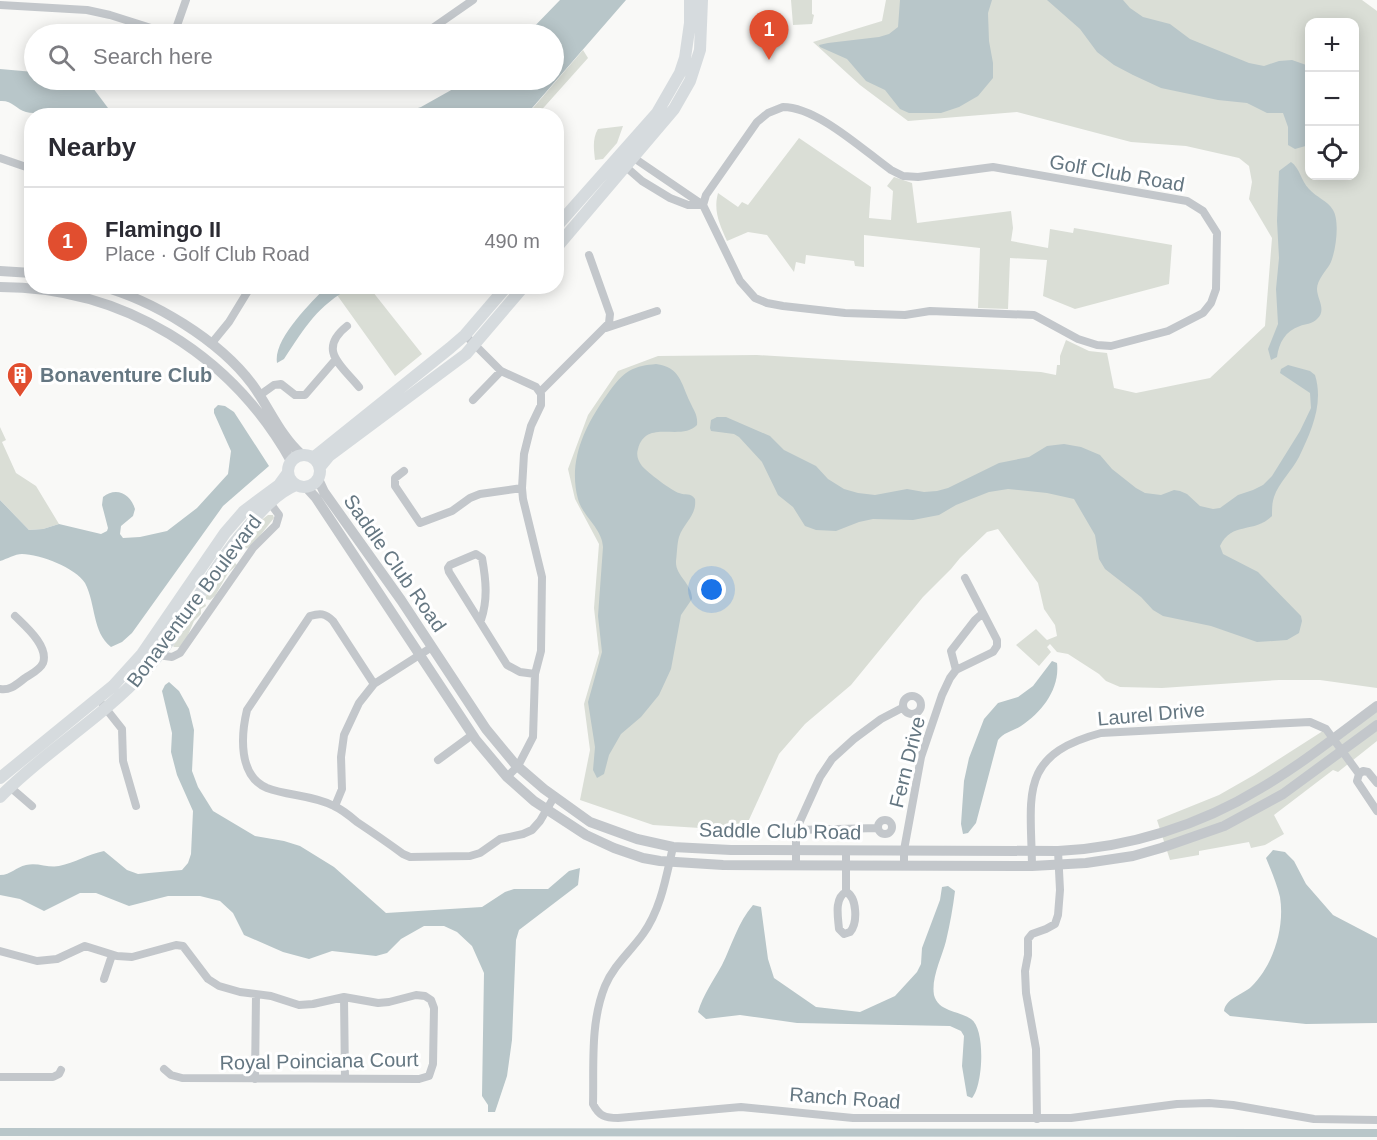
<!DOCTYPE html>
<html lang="en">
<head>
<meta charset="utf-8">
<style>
  :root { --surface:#fff; --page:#f2f2f3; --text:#2b2b33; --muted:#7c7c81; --line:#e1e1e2; --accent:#e14e2f }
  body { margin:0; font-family:Arial,sans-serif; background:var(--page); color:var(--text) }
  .controls { position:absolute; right:18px; top:18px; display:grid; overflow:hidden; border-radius:12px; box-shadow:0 3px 15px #0003 }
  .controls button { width:54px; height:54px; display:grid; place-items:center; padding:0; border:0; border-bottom:2px solid var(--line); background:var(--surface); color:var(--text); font:30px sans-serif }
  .you { position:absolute; left:712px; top:590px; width:21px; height:21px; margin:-15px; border:4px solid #fff; border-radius:50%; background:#1a73e8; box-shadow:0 0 0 9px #1a73e833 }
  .badge { display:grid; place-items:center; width:39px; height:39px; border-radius:50%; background:var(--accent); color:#fff; font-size:20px; font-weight:700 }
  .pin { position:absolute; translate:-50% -50px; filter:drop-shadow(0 2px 3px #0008) }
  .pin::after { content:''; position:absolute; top:32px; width:21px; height:18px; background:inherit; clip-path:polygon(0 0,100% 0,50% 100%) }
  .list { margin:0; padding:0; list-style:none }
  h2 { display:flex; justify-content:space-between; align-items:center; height:78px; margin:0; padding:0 24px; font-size:26px }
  h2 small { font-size:20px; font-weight:400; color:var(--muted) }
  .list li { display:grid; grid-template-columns:39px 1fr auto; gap:18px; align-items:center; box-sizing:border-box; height:108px; padding:0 24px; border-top:2px solid var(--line) }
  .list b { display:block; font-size:22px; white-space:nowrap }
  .list p { margin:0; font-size:20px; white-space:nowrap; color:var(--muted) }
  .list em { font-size:20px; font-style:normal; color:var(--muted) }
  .icon { flex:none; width:33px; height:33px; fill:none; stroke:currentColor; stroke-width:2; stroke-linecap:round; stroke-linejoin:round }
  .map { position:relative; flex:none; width:1377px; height:1140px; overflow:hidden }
  .search { position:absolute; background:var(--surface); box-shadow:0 3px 15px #0003; left:24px; top:24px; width:540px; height:66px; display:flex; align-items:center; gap:15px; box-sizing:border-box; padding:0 21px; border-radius:33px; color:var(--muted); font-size:22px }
  .panel { position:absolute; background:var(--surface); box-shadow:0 3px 15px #0003; left:24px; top:108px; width:540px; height:186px; border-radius:24px }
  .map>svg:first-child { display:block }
</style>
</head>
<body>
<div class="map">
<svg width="1377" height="1140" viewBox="0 0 1377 1140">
  <rect width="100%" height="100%" fill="#f9f9f7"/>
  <path fill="#daded6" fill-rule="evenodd" d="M791 0H812V14L814 15 812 24 793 25Z
    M886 0H1362L1377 11V688L1320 680H1279L1162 688 1120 687 1106 681 1099 674 1068 654 1057 652 1050 644 1047 647 1051 652 1039 666 1016 645 1036 629 1047 640 1057 636 1055 625 1044 609 1038 583 998 529 987 532 960 558 951 569 923 597 851 685 805 724 779 754 748 822 731 830 653 825 580 800 590 750 584 704 599 653 594 608 599 544 575 499 568 469 588 415 618 371 658 356 757 355 1041 372 1056 375 1057 365H1060V356L1066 340 1089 351 1107 353 1114 388 1136 393 1210 378 1265 326 1272 238 1249 199 1252 182 1249 166 1239 158 1186 146 1131 142 1017 112 908 121 860 85 813 42 882 21ZM1310 22H1354V176H1310Z
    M583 50 588 58 537 115 526 116Z
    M623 126 617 143 603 159 595 160C594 150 592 139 598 129Z
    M799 138 871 187 869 218 891 220 893 191 887 186 894 177 912 183 917 223 1011 211 1013 228 1011 241 1048 248 1050 229 1073 233 1074 228 1172 245 1169 284 1075 309 1043 296 1047 260 1010 258 1008 309 978 308 980 248 864 235V267L855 266 854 261 806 255 805 264 796 262 794 272 767 235 748 232 727 241C720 225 713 211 718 193L738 207 742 202 748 205Z
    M352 287H369L422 354 395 376 337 295Z
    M0 427 6 440 2 442 16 473 36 486 59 524 43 529 29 530 0 500Z
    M268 515H273L274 518 250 548 241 549 240 546 255 527 260 525V521Z
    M229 560H232L237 565 228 573 215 596 210 600 205 599 210 584 219 569 225 568V564Z
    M202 603H205L206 606 201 609V614L194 621 185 642 180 647H174L173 646Z
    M1377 706V741L1338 772 1333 770 1274 815 1284 834 1265 845 1251 848 1249 842 1199 851V855L1170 860 1157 820 1219 795 1254 775 1326 729 1332 738Z"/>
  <path fill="#b8c6c9" d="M560 0H626L526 115H396L421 107 469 80H554V34H527Z
    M900 0H992L988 13 989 41 993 63V78L978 96 959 107 941 113H909L900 109 885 90 866 81 847 59 820 47 819 45 828 43 879 37 889 34 898 27Z
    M1047 0H1123L1130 8 1143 17 1170 24 1190 39 1249 63 1264 66 1279 61 1292 60 1309 66V145L1295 149 1288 145V127L1283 113H1267L1247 103 1218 100 1161 88 1133 75 1114 65 1097 52 1080 29Z
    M0 69 34 72V80H87L108 108 142 115 65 116C52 111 39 115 26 112 16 109 12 100 0 101Z
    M1291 162C1300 168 1301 181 1309 189 1316 197 1328 201 1333 210 1340 221 1336 252 1330 264 1326 271 1317 280 1317 289 1317 299 1327 310 1317 319 1312 324 1305 324 1300 326 1285 331 1279 343 1277 357L1271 360 1268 349 1278 324 1276 289 1279 258 1277 221 1279 171Z
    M326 287H352C317 306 306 326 284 359L277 363C273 339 311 303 326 287Z
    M656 364C680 367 681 383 690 402 694 411 698 415 697 425 681 442 646 418 638 449 636 455 638 461 642 466 647 472 672 491 679 493 686 496 690 492 695 499 697 516 684 522 679 537 677 544 677 554 676 561 675 576 693 584 692 599L681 615 671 669 659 695 641 717 621 734 609 755 604 774 597 778 593 770 595 747 588 702 602 652 598 616 603 547C602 528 583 517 578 499 568 462 584 428 604 399 611 389 619 377 629 371 638 366 646 365 656 364Z
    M1288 365 1310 371 1315 375C1324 404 1311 432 1299 457 1292 471 1279 482 1274 497 1272 503 1272 509 1272 516 1254 534 1232 521 1220 546L1223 554 1258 572 1301 616 1302 621 1299 633 1287 640 1257 642 1211 626 1163 616 1153 610 1141 597 1105 569 1099 559 1095 535 1074 499 1047 493 1008 489 989 492 956 505 939 515 913 520 873 519 859 522 836 531 816 530 805 526 793 507 778 495 762 462 739 437 734 434 711 431 710 428 711 420 717 417H726L770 436 784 450 816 466 828 479 844 489 858 493 875 495 907 489 924 492 937 491 948 488 999 463 1029 457 1047 446 1064 444 1081 447 1100 455 1112 469 1136 488 1145 493 1161 495 1174 490 1180 491 1187 494 1200 506 1213 509 1220 508 1238 495 1253 490 1263 485 1272 476 1300 431 1311 408 1310 393 1280 373 1281 369Z
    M218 405 225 406 234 412 269 466 223 506 132 633 122 642 111 647C92 632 96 604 85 583 76 568 40 554 22 554 15 554 7 559 0 561V500L29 530 43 529 59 524 101 534 107 531 108 528 102 505 103 497C116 486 131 494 135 509L133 516 121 526 120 534 123 538 140 537 167 531 197 508 228 474 231 451 214 413V409Z
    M1052 661 1057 663C1060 689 1042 712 1021 726 1013 731 1004 732 998 740L976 823 968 833 963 834 961 824 964 781 969 758 984 719 998 703 1018 697 1033 686Z
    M169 682 179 691 189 709 194 730 192 771 198 787 213 811 255 836 284 841 300 846 334 867 386 913 482 907 505 892 514 889H548L569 871 580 868 578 885 519 930 516 940 512 1040 507 1076 495 1112H488V1105L482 1096 484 973 472 946 457 932 444 926H424L401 939 387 953 376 956 332 951 309 959 283 952 244 935 233 913 220 901 200 896H168L129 906 96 893H80L44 911 20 899 0 895V875C11 875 16 867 26 865 37 862 48 868 59 866 75 863 88 854 104 851L127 870 138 874 182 870 188 863 191 854 193 811 177 775 171 752 172 733 162 691 165 685Z
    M1273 850 1285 852 1294 861 1306 884 1333 915 1377 938V1023L1306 1024 1230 1016 1224 1011C1226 998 1242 995 1251 987 1273 966 1285 928 1280 897 1277 884 1271 870 1266 858Z
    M948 886 955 891C953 907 950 924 946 941 942 957 931 978 934 995 938 1012 960 1011 971 1019 986 1029 983 1086 972 1098L967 1096 962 1066 964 1036 961 1031 950 1026 797 1023 740 1015 706 1019 698 1012C703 995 713 981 722 965 732 945 738 922 753 905L761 907 768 959 774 978 816 1007 860 1012 895 996 917 972 921 964 922 948 940 900 942 887Z"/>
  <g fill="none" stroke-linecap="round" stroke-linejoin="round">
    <path stroke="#b8c6c9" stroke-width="8" d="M0 1132 1377 1133"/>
    <path stroke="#c3c7cb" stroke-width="8" d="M0 5 87 10 110 15 170 34
      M174 34 186 0
      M424 34 473 0
      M783 107C817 107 863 150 891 170L903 176 918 177 993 167 1187 201 1203 211 1217 233 1216 289 1211 303 1203 313 1168 331 1111 346 1097 345 1078 339 1034 315 930 311 905 315 845 313 783 306 767 303 755 298 740 281 703 205 706 195 757 122 768 113Z
      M620 153 634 158 703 205H688L670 198 642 181 626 167Z
      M0 158 32 169
      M347 326C317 350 341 365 359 387
      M606 328 657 311
      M465 335 501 371 536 387 541 394V405L531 426 524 454 522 488 523 499 542 577 541 651 535 674 533 737 518 766 507 777
      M211 344 229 322 251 286
      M540 392 609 323 610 314 589 255
      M260 395 274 385 281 384 295 395H305L336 359
      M473 400 501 371
      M404 471 395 478V486L420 523 452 511 470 498 480 494 522 488
      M481 620C488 599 486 580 482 558L476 554 450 565 448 568 449 572 507 665 520 672 535 674
      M158 655 172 657 180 653 253 548 276 525 279 515 270 503
      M956 670 951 651 975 620 983 613
      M374 684 333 621C325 613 320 613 310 616L247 710C241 735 238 776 267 788 288 796 313 795 334 806 343 810 350 816 357 822 372 832 388 843 403 854L410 857 470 856 480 853 500 839 523 834 532 830 540 821 554 797
      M0 689C10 691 17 684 25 678 31 674 40 670 43 663 49 646 25 626 15 616
      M903 705a9 9 0 1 1 18 0a9 9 0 1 1-18 0Z
      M103 705 122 729 123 761 136 806
      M438 760 472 735
      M1359 774 1363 771 1368 772 1377 783
      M10 787 32 806
      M335 806 342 789 341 757 344 735 359 703 374 684 432 647
      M878 827a7 7 0 1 1 14 0a7 7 0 1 1-14 0Z
      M796 830 878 828
      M673 847C666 877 661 909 643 934 630 952 614 965 605 986 590 1023 594 1065 593 1104 599 1116 605 1118 618 1118L741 1107 853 1118H1071L1177 1104 1209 1103 1233 1105 1314 1119 1377 1120
      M796 865V830L820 777 832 759 854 739 881 719 902 708
      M904 866V850L921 757 942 695 950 678 956 670 993 652 997 646V640L965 578
      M1032 866C1031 795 1018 755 1101 733L1310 722 1326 729 1359 774 1357 781 1377 811
      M846 892C857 897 858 923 850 932L844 934 839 929C838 917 834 898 846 892Z
      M846 892V850
      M0 951 37 961 57 959 85 946 117 956 132 957 176 945 183 946 208 979 219 986 240 992 271 996 299 1005 313 1004 344 997 378 1003 389 1002 416 995 425 996 431 1000 434 1008 433 1064 429 1076 419 1079 182 1078 171 1075 164 1069
      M104 979 112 955
      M344 997 345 1078
      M0 1077H53L59 1074 61 1070
      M255 1079 256 995
      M1037 1119 1036 1049 1026 993 1025 971 1028 955V939L1032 934 1046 929 1055 924 1058 915 1060 890 1058 851"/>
    <path stroke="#c3c7cb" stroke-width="10" d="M0 271 32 273
      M100 286C153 300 219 340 252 384 269 407 280 436 302 455
      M0 287C123 287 231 354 291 461
      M318 479 324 492 401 600 486 729 515 764 544 789 590 822 637 839 673 847 731 850 1058 851C1128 848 1201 825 1261 788 1302 764 1339 734 1377 706
      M306 487 316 498 476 740 507 777 534 801 586 835 614 848 643 858 660 861 723 865 1032 866 1086 863 1133 856 1161 848 1224 826 1283 794 1377 725"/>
    <path stroke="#d6dbde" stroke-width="12" d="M556 227 657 113 680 73 685 58 690 23V0
      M556 248 674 109 690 81 700 50 702 0
      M288 471a16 16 0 1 1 32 0a16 16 0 1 1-32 0Z
      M313 458 450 348 465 335 507 286
      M320 467 329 456 466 354 524 286
      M0 778 113 686 142 654 225 533 244 511 279 485 287 474
      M0 797C45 751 101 719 145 671 184 629 207 573 245 530 259 513 276 493 296 485"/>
  </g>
  <defs>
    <g id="building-pin" transform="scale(1.35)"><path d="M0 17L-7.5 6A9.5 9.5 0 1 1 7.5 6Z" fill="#e14e2f" stroke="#fff"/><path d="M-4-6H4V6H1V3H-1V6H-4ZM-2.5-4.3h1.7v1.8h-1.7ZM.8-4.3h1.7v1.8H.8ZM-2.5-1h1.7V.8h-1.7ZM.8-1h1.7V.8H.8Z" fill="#fff"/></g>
  </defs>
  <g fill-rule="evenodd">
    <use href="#building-pin" x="20" y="375"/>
  </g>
  <g text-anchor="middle" stroke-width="6" stroke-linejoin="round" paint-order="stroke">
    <g font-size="20" fill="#657782" stroke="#fff">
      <text transform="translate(1117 173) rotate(10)" y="7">Golf Club Road</text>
      <text transform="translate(395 563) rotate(55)" y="7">Saddle Club Road</text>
      <text transform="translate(194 601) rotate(-53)" y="7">Bonaventure Boulevard</text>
      <text transform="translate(1151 714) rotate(-5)" y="7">Laurel Drive</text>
      <text transform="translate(907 762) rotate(-76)" y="7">Fern Drive</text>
      <text transform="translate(780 831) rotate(1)" y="7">Saddle Club Road</text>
      <text transform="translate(319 1061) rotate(-1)" y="7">Royal Poinciana Court</text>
      <text transform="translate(845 1098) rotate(4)" y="7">Ranch Road</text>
    </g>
    <g font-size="20" font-weight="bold" fill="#657782" stroke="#fff" text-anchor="start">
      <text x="40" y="382">Bonaventure Club</text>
    </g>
  </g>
</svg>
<div class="controls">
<button>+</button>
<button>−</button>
<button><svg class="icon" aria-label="locate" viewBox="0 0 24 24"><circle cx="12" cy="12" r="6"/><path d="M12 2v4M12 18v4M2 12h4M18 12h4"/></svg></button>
</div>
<div class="you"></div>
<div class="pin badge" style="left:769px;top:60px">1</div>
<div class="search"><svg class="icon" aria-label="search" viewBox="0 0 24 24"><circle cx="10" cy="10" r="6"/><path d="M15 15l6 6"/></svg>Search here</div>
<section class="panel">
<h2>Nearby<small></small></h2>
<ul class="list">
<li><span class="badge">1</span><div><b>Flamingo II</b><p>Place · Golf Club Road</p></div><em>490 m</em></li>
</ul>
</section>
</div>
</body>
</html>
